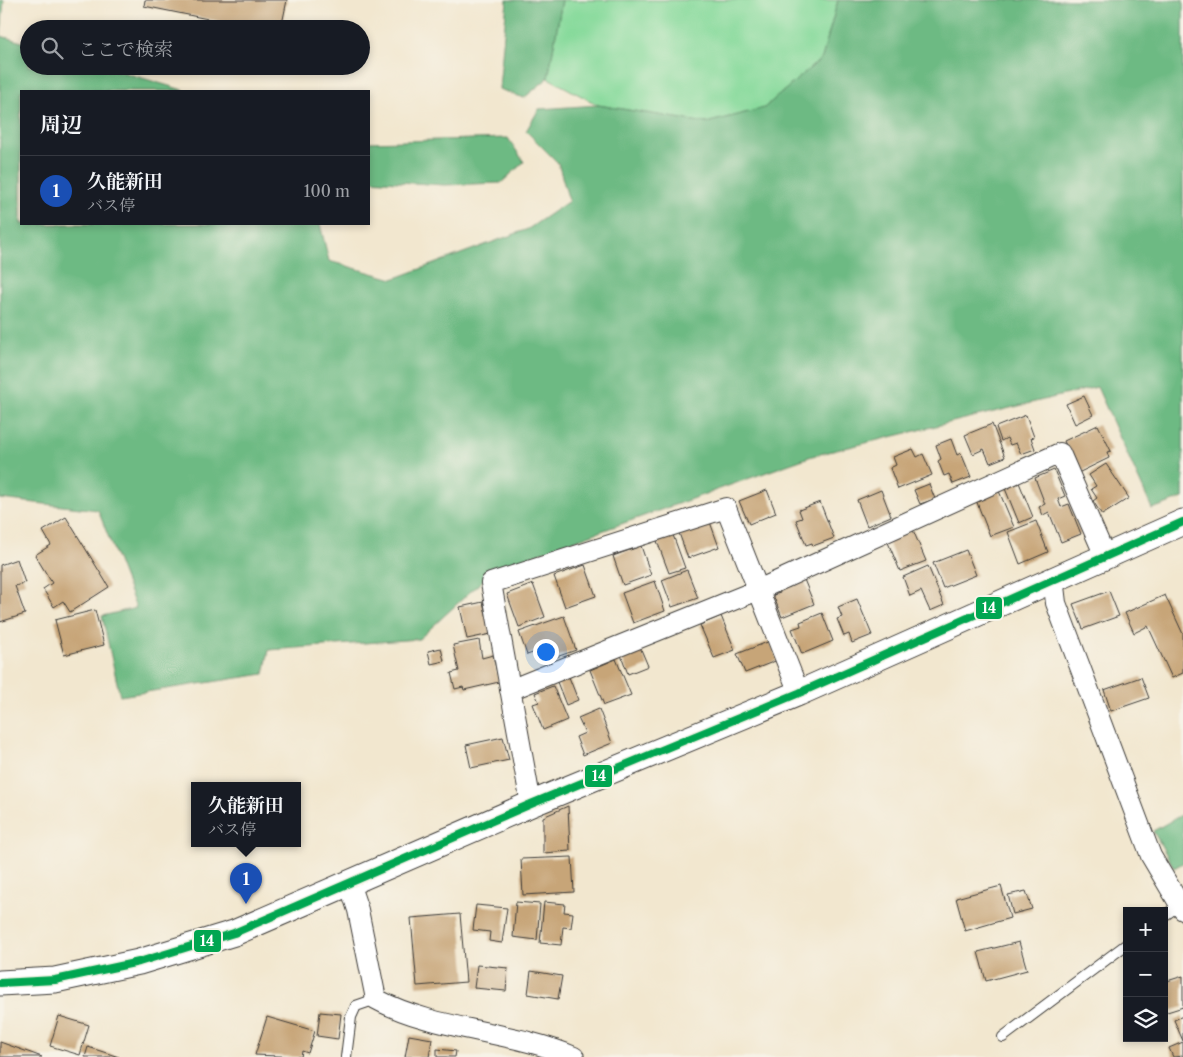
<!DOCTYPE html>
<html lang="ja">
<head>
<meta charset="utf-8">
<style>
  :root { --surface:#171b24; --page:#242831; --text:#f1f3f6; --muted:#9ea1a6; --line:#363941; --accent:#db2777 }
  body { margin:0; font-family:"Libre Caslon Text","Noto Serif JP",serif; background:var(--page); color:var(--text) }
  .controls { position:absolute; right:15px; bottom:15px; display:grid; overflow:hidden; border-radius:0px; box-shadow:0 2px 8px #0003 }
  .controls button { width:45px; height:45px; display:grid; place-items:center; padding:0; border:0; border-bottom:1px solid var(--line); background:var(--surface); color:var(--text); font:25px sans-serif }
  .you { position:absolute; left:545px; top:651px; width:18px; height:18px; margin:-12px; border:4px solid #fff; border-radius:50%; background:#1a73e8; box-shadow:0 0 0 8px #1a73e833 }
  .badge { display:grid; place-items:center; width:32px; height:32px; border-radius:50%; background:var(--accent); color:#fff; font-size:16px; font-weight:700 }
  .pin { position:absolute; translate:-50% -41px; filter:drop-shadow(0 1px 2px #0008) }
  .pin::after { content:''; position:absolute; top:26px; width:18px; height:15px; background:inherit; clip-path:polygon(0 0,100% 0,50% 100%) }
  .popup { position:absolute; left:191px; top:782px; width:110px; height:65px; box-sizing:border-box; display:grid; place-content:center; border-radius:0px; background:var(--surface); filter:drop-shadow(0 1px 4px #0005); font-size:16px; white-space:nowrap; color:var(--muted) }
  .popup b { font-size:19px; color:var(--text) }
  .popup::after { content:''; position:absolute; left:50%; top:100%; margin-left:-10px; border:10px solid transparent; border-top-color:var(--surface) }
  .list { margin:0; padding:0; list-style:none }
  h2 { display:flex; justify-content:space-between; align-items:center; height:65px; margin:0; padding:0 20px; font-size:21px }
  h2 small { font-size:16px; font-weight:400; color:var(--muted) }
  .list li { display:grid; grid-template-columns:32px 1fr auto; gap:15px; align-items:center; box-sizing:border-box; height:70px; padding:0 20px; border-top:1px solid var(--line) }
  .list b { display:block; font-size:19px; white-space:nowrap }
  .list p { margin:0; font-size:16px; white-space:nowrap; color:var(--muted) }
  .list em { font-size:16px; font-style:normal; color:var(--muted) }
  .icon { flex:none; width:28px; height:28px; fill:none; stroke:currentColor; stroke-width:2; stroke-linecap:round; stroke-linejoin:round }
  .map { position:relative; flex:none; width:1183px; height:1057px; overflow:hidden }
  .search { position:absolute; background:var(--surface); box-shadow:0 2px 8px #0003; left:20px; top:20px; width:350px; height:55px; display:flex; align-items:center; gap:12px; box-sizing:border-box; padding:0 18px; border-radius:28px; color:var(--muted); font-size:19px }
  .panel { position:absolute; background:var(--surface); box-shadow:0 2px 8px #0003; left:20px; top:90px; width:350px; height:135px; border-radius:0px }
  .map>svg:first-child { display:block }
</style>
</head>
<body>
<div class="map">
<svg width="1183" height="1057" viewBox="0 0 1183 1057">
  <rect width="100%" height="100%" fill="#f7f3e8"/>
  <filter id="ink" filterUnits="userSpaceOnUse"><feTurbulence type="fractalNoise" baseFrequency=".02" numOctaves="2"/><feDisplacementMap in="SourceGraphic" scale="10" xChannelSelector="R" yChannelSelector="G"/><feConvolveMatrix kernelMatrix="1 2 1 2 8 2 1 2 1" color-interpolation-filters="sRGB"/></filter>
  <filter id="wash" filterUnits="userSpaceOnUse"><feTurbulence type="fractalNoise" baseFrequency=".0096" numOctaves="4" result="noise"/><feDisplacementMap in="SourceGraphic" scale="20" xChannelSelector="R" yChannelSelector="G"/><feGaussianBlur stdDeviation="1.12" result="paint"/><feColorMatrix in="noise" values="0 0 0 0 0 0 0 0 0 0 0 0 0 0 0 0 0 1.4 0 .05"/><feComposite in="paint" operator="in"/></filter>
  <g filter="url(#wash)">
    <rect width="100%" height="100%" fill="#f2e7cf"/>
    <path fill="#87da9b" stroke="#527b5c" d="M562 0H838L822 58 764 108 706 123 598 105 548 78Z"/>
    <path fill="#6dba83" stroke="#446b50" d="M0 0H4L1 36 29 44V66H102L186 91H21V224H320L329 261 393 279 528 229 569 201 558 163 526 131 539 109 598 105 706 123 764 108 822 58 838 0H1183V498L1152 509 1097 387 812 456 495 569 419 639 269 650 264 674 120 696 102 616 136 608 98 510 0 499Z
      M507 0H562L548 78 524 98 499 89Z
      M508 138 524 162 501 183 444 185 369 180V142Z
      M1183 814V863L1174 868 1153 831Z"/>
    <g id="blocks">
      <path fill="#c7a578" d="M145 0H287L281 29H257L144 6Z
        M1084 396 1093 415 1075 424 1066 404Z
        M1026 415 1034 437 1031 438 1035 449 1021 454 1016 443 1010 445 1007 438 1001 441 996 427Z
        M992 424 1005 457 990 463 984 449 973 454 965 435Z
        M1098 425 1111 451 1107 452 1109 458 1076 474 1074 462 1064 441Z
        M951 439 957 455 961 453 971 477 953 484 949 474 944 476 938 461 941 459 936 445Z
        M913 449 917 457 923 454 932 475 898 489 890 468 896 465 893 457Z
        M1106 464 1129 498 1102 515 1093 501 1097 498 1091 489 1096 486 1089 475Z
        M1054 470 1065 496 1058 499 1061 507 1069 504 1081 534 1061 542 1049 512 1043 515 1039 507 1045 504 1035 478Z
        M1018 480 1033 517 1019 523 1004 486Z
        M929 484 935 499 920 504 914 490Z
        M767 490 776 513 749 524 739 501Z
        M881 490 891 516 867 526 857 500Z
        M999 491 1014 527 990 536 976 500Z
        M820 502 834 538 813 546 812 543 806 545 796 520 802 518 799 510Z
        M66 517 109 587 70 612 63 601 54 607 43 589 52 583 35 555 51 545 43 531Z
        M1036 521 1048 552 1020 564 1008 532Z
        M710 522 719 547 688 558 679 533Z
        M913 530 926 561 900 571 887 540Z
        M673 535 685 568 669 573 657 541Z
        M641 546 651 575 623 585 613 556Z
        M966 550 976 575 943 588 933 563Z
        M17 559 25 583 15 586 25 614 0 622V565Z
        M585 565 596 596 565 607 554 576Z
        M928 566 944 605 930 611 921 591 910 596 903 577Z
        M687 570 698 598 672 607 662 580Z
        M803 577 814 604 782 617 773 595 780 593 778 588Z
        M655 581 665 611 633 623 622 593Z
        M533 584 545 617 519 627 507 594Z
        M1109 591 1119 616 1083 629 1073 604Z
        M1165 595 1183 634V673L1172 678 1148 626 1134 633 1125 613Z
        M857 599 872 635 852 643 849 634 844 636 837 619 842 617 838 607Z
        M483 602 491 634 467 639 460 607Z
        M95 610 104 645 64 655 55 620Z
        M822 613 833 641 802 654 792 629 801 626 800 622Z
        M564 616 576 650 545 661 541 650 527 655 519 632Z
        M721 616 735 650 714 658 700 625Z
        M479 640 482 658 493 655 499 682 464 690 463 687 455 689 451 673 459 671 453 645Z
        M770 641 778 660 745 673 737 654Z
        M640 647 648 666 628 674 621 655Z
        M441 648 444 661 431 664 428 651Z
        M616 659 631 695 604 705 590 670Z
        M569 677 578 700 566 705 557 682Z
        M1141 677 1149 698 1111 711 1104 690Z
        M553 686 567 720 543 730 533 704 539 702 535 693Z
        M599 709 612 743 583 755 576 737 585 733 578 718Z
        M503 737 509 760 471 768 466 745Z
        M568 806 570 851 543 853V817Z
        M572 857 574 892 523 895 521 859Z
        M1001 886 1010 918 965 931 956 898Z
        M1026 891 1032 909 1013 914 1008 895Z
        M516 902 540 904 537 940 513 937Z
        M544 902 565 904 564 912 573 913 571 928 563 927 561 945 540 943Z
        M476 905 507 908 502 943 489 941 490 932 473 930Z
        M460 914 466 982 417 986 411 918Z
        M1019 942 1027 970 986 981 978 952Z
        M477 965 508 968 506 991 474 988Z
        M531 971 562 976 558 999 528 994Z
        M1183 976V1007L1164 1013V982Z
        M320 1012 341 1014 338 1039 317 1036Z
        M59 1016 89 1025 80 1055 50 1046Z
        M1183 1016V1041L1174 1020Z
        M267 1017 315 1031 308 1053 302 1051 301 1057 255 1055Z
        M409 1035 432 1039 429 1057H405Z
        M0 1042 42 1057H0Z
        M1183 1042V1056L1173 1057 1169 1048Z
        M88 1047 119 1057H85Z
        M437 1049 456 1051 455 1057H437Z"/>
    </g>
  </g>
  <g filter="url(#ink)">
    <use href="#blocks" fill-opacity="0" stroke="#3c3a37" stroke-width="1"/>
    <g fill="none" stroke-linecap="round" stroke-linejoin="round">
      <g stroke="#3c3a37" stroke-width="12">
        <path id="service" d="M1164 916 1179 905
          M1003 1037 1127 944
          M346 1057 351 1017 356 1006 376 999"/>
      </g>
      <g stroke="#3c3a37" stroke-width="22">
        <path id="minor" d="M1053 578 1056 603 1151 856 1183 910
          M510 690 758 590 1060 453 1105 556
          M531 804 491 583 726 508 799 693
          M349 883 358 910 376 999C435 1031 511 1030 574 1057"/>
      </g>
      <g stroke="#3c3a37" stroke-width="27">
        <path id="tertiary" d="M0 983 55 980 139 962 234 933 531 804 799 693 1183 522"/>
      </g>
      <use href="#service" stroke="#fff" stroke-width="10"/>
      <use href="#minor" stroke="#fff" stroke-width="20"/>
      <use href="#tertiary" stroke="#fff" stroke-width="25"/>
      <g stroke="#f7f3e8" stroke-width="11">
        <path id="bus-1" d="M0 983 55 980 139 962 234 933 531 804 799 693 1183 522"/>
      </g>
      <use href="#bus-1" stroke="#00a651" stroke-width="8"/>
    </g>
  </g>
  <g stroke="#f7f3e8" stroke-width="2">
    <rect x="975" y="596" width="28" height="24" rx="5" fill="#00a651"/>
    <rect x="584" y="764" width="29" height="24" rx="5" fill="#00a651"/>
    <rect x="193" y="929" width="29" height="24" rx="5" fill="#00a651"/>
  </g>
  <g font-size="14" text-anchor="middle" font-weight="bold" fill="#fff">
    <text x="989" y="613">14</text>
    <text x="599" y="781">14</text>
    <text x="207" y="946">14</text>
  </g>
</svg>
<div class="controls">
<button>+</button>
<button>−</button>
<button><svg class="icon" aria-label="layers" viewBox="0 0 24 24"><path d="M12 4l9 5-9 5-9-5zM3 14l9 5 9-5"/></svg></button>
</div>
<div class="you"></div>
<div class="pin badge" style="left:246px;top:904px;background:#1a4fb4">1</div>
<div class="popup"><b>久能新田</b>バス停</div>
<div class="search"><svg class="icon" aria-label="search" viewBox="0 0 24 24"><circle cx="10" cy="10" r="6"/><path d="M15 15l6 6"/></svg>ここで検索</div>
<section class="panel">
<h2>周辺<small></small></h2>
<ul class="list">
<li><span class="badge" style="background:#1a4fb4">1</span><div><b>久能新田</b><p>バス停</p></div><em>100 m</em></li>
</ul>
</section>
</div>
</body>
</html>
